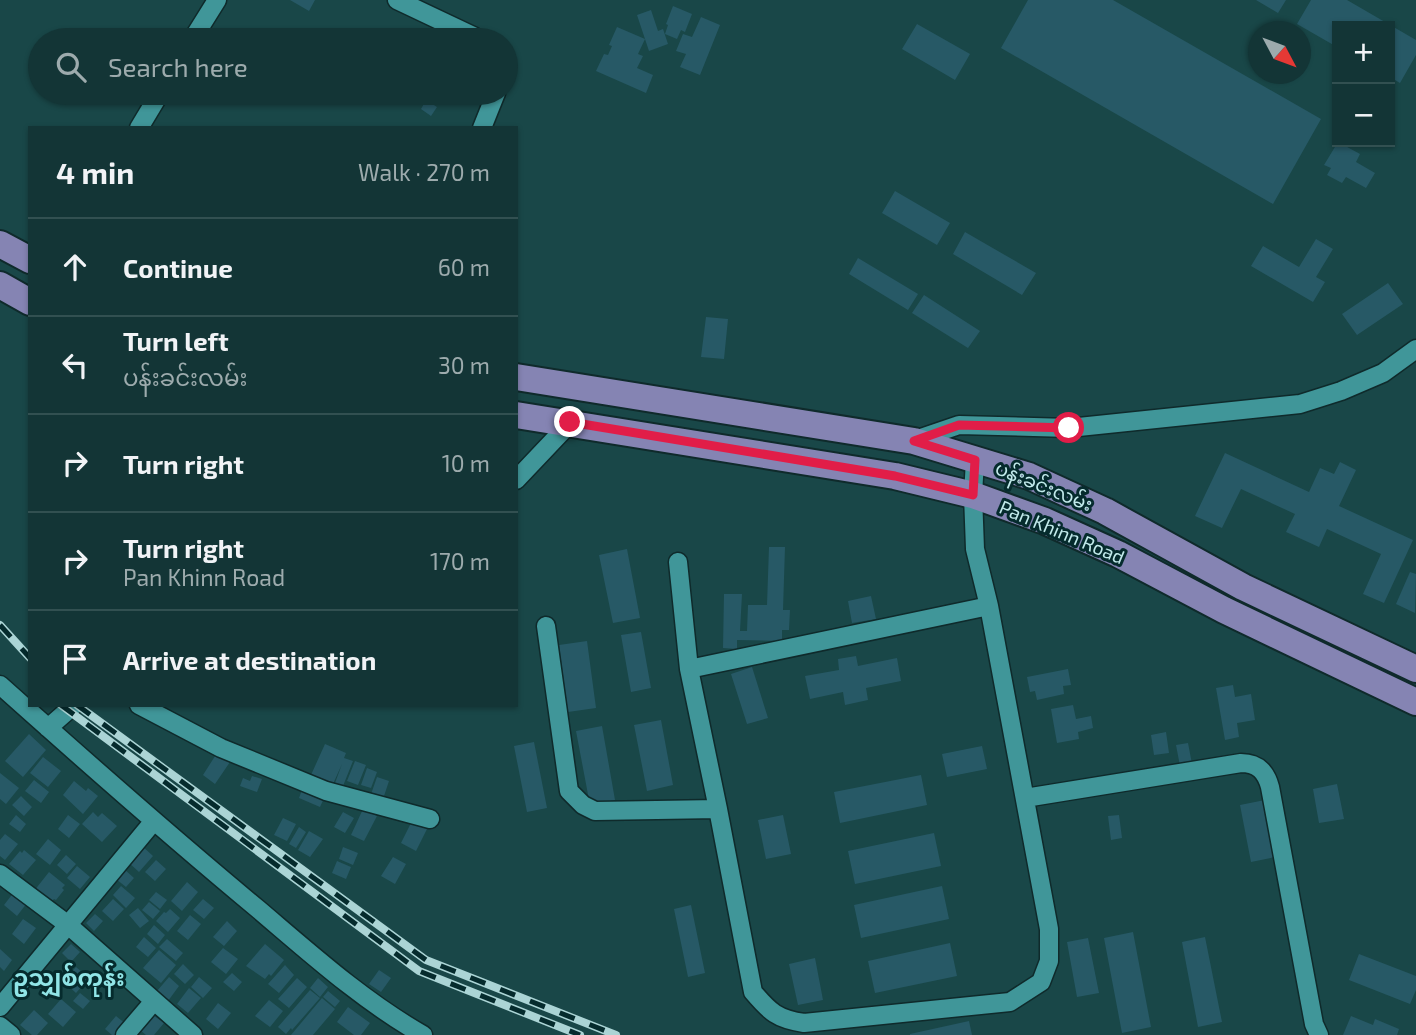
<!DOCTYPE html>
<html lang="en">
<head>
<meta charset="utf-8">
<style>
  :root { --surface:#133536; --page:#1c3d3e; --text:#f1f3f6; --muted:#9dabad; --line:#325051 }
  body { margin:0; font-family:"Exo 2","Noto Sans Myanmar",sans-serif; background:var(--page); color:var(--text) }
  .controls { position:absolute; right:21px; top:21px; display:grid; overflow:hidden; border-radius:0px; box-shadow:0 2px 5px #0004 }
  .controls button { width:63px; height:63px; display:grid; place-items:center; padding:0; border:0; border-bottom:2px solid var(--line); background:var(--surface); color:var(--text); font:35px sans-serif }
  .compass { position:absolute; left:1248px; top:21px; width:63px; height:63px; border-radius:50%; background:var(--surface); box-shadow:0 2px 5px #0004; rotate:131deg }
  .stop { position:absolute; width:21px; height:21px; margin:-16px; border:5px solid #e11d48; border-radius:50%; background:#fff }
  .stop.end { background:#e11d48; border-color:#fff; box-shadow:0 2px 7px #0008 }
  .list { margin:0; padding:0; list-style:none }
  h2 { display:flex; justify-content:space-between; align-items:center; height:91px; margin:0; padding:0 28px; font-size:30px }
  h2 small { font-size:23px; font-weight:400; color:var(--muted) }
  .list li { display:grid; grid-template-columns:46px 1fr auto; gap:21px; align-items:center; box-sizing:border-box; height:98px; padding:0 28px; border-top:2px solid var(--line) }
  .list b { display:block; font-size:26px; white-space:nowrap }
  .list p { margin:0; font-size:23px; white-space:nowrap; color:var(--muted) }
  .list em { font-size:23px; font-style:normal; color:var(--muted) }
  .icon { flex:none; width:38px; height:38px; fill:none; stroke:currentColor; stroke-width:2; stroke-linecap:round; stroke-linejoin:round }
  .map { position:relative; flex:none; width:1416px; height:1035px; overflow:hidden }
  .search { position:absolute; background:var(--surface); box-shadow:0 2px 5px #0004; left:28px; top:28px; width:490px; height:77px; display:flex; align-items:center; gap:18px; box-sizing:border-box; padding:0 24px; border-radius:38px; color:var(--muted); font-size:26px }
  .panel { position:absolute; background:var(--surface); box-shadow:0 2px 5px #0004; left:28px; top:126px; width:490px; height:581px; border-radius:0px }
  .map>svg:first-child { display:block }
</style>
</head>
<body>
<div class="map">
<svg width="1416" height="1035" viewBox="0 0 1416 1035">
  <rect width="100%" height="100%" fill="#194748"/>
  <path fill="#275966" d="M290 0H315L309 11Z
    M1028 0H1113L1321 119 1273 204 1001 48Z
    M1256 0H1286L1278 13Z
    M1311 0H1347L1416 40V55L1400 83 1390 77V26H1337V47L1297 24Z
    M673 6 692 14 685 32 681 30 677 39 665 34 668 25 666 24Z
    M651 10 658 31 663 29 668 44 649 51 637 15Z
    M701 17 720 25 700 75 680 67 686 54 676 51 683 34 692 37Z
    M917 24 970 54 955 80 902 49Z
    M617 27 645 39 638 54 643 56 637 68 653 75 646 93 596 71 604 54 608 55 612 46 609 45Z
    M426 100 437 107 431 116 421 109Z
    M1338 142 1360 154 1356 162 1375 173 1366 188 1346 177 1342 183 1327 175 1331 168 1324 165Z
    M895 191 950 223 937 245 882 213Z
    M965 232 1036 273 1022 295 953 254Z
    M1316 239 1333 249 1316 277 1325 282 1313 302 1251 266 1263 246 1299 267Z
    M858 258 918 294 908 310 849 274Z
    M1388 283 1403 304 1357 335 1342 314Z
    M924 295 980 331 968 348 912 313Z
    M706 317 728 319 724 359 701 357Z
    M1225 453 1309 492 1320 468 1334 474 1340 462 1356 470 1339 506 1413 540 1384 603 1363 594 1381 554 1327 529 1319 547 1286 532 1295 514 1241 489 1222 528 1195 516Z
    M769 547H785L783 610H790L789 630H782V641L737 640V649L723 648 724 594H742L740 631H747L748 605H767Z
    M627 549 640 618 613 623 599 555Z
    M1410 572 1416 574 1415 613 1396 604Z
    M871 596 876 619 852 623 848 601Z
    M641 632 651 688 631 692 621 635Z
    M587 641 596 708 568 712 559 645Z
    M856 656 858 666 897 658 901 681 866 688 868 700 845 705 843 692 810 699 805 676 839 670 838 659Z
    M752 667 768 718 747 724 731 674Z
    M1068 669 1071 685 1063 686 1064 694 1037 700 1035 691 1030 692 1027 677Z
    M1233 685 1235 697 1251 694 1255 720 1237 723 1239 737 1225 740 1216 688Z
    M1073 705 1076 719 1091 716 1093 728 1078 732 1079 739 1057 743 1051 709Z
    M661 720 673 785 647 791 634 725Z
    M602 726 615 800 590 805 576 731Z
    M1166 732 1169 753 1154 755 1151 735Z
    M29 734 46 750 23 777 5 761Z
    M534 742 547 808 527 812 514 746Z
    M1188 743 1192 764 1180 766 1176 745Z
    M325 744 346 753 344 758 353 761 343 786 335 783 342 764 333 784 311 775Z
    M982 746 987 769 947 777 942 754Z
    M217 753 230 762 215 784 203 775Z
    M43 757 61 771 48 787 30 773Z
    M355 761 366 765 358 785 347 781Z
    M367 768 377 772 371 788 361 785Z
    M0 773 19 788 6 804 0 799Z
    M921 775 927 805 840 823 834 792Z
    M252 776 262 779 257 792 240 786 243 778 250 781Z
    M377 777 389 781 382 802 370 797Z
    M34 780 49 792 41 803 25 791Z
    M74 781 86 791 88 788 98 796 83 814 63 795Z
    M1337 784 1344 819 1319 823 1313 789Z
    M303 787 325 796 320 807 299 798Z
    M21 796 32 807 24 816 12 805Z
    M1265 800 1275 857 1251 862 1240 805Z
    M363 809 377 816 364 841 351 835Z
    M93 812 98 817 102 813 117 826 102 842 82 824Z
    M343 812 354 818 345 833 334 827Z
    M16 815 26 824 20 832 9 824Z
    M68 815 80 824 69 838 58 829Z
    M783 815 791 854 766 859 758 820Z
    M1119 815 1122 838 1111 840 1108 816Z
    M283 818 296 824 287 841 274 835Z
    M413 819 428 827 416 851 401 843Z
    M299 827 306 832 296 848 289 844Z
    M309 831 323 839 310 857 298 850Z
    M934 833 941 866 855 884 848 851Z
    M5 834 18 844 5 860 0 856V840Z
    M48 839 61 850 50 865 36 854Z
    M141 845 153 856 139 872 127 861Z
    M343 847 358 853 353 865 339 859Z
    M24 850 36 860 23 875 9 864 20 851 22 853Z
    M66 855 76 864 67 874 57 865Z
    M393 857 406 864 395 884 381 876Z
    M156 860 166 869 155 881 145 872Z
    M337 861 351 867 346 879 332 873Z
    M77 866 90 877 80 889 67 878Z
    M124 869 134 878 126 887 116 879Z
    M49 872 65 885 62 888 64 890 56 900 54 899 50 903 34 891Z
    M187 882 198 892 182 911 171 901Z
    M121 886 135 898 126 908 113 895Z
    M942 886 949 919 861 938 854 905Z
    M14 892 27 903 17 916 4 905Z
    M156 892 167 900 160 909 149 900Z
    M113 899 124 909 113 921 102 911Z
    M203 899 214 908 204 919 193 910Z
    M149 902 160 911 153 919 142 910Z
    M691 905 705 973 688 977 674 909Z
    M138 908 149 921 140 928 129 915Z
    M170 909 180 918 168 932 156 921 164 912 166 913Z
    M95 914 103 921 94 931 86 923Z
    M190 915 201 924 188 940 177 931Z
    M23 919 36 928 24 944 12 934Z
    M227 921 237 931 224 946 213 937Z
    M154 925 165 935 158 944 147 934Z
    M1133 932 1151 1027 1122 1033 1104 938Z
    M144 937 156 948 148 957 136 947Z
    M1205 937 1222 1022 1198 1027 1182 942Z
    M1088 938 1099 993 1077 997 1067 942Z
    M167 939 183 953 176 961 159 947Z
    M950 943 957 976 875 993 868 961Z
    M71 944 80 952 71 962 62 953Z
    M265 944 284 960 271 976 269 974 265 979 246 966Z
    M223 948 238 959 226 974 211 962Z
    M0 949 12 960 4 971 0 967Z
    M159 950 176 965 161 983 143 968Z
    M1359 954 1416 976V990L1410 1004 1349 980Z
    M815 958 823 1000 798 1005 789 964Z
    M183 964 194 975 185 984 174 974Z
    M285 965 294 975 279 993 268 984Z
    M76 967 89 978 76 993 63 981Z
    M379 970 391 978 381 992 369 984Z
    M232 973 242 982 234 991 223 982Z
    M169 977 179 986 168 1001 157 991Z
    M199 977 212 988 203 998 191 987Z
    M297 978 307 987 289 1008 278 999Z
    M318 978 328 987 320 997 310 988Z
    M189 988 201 998 188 1013 177 1004Z
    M310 990 320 998 292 1030 291 1028 286 1034 278 1027Z
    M328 991 340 1001 335 1007 323 997Z
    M80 993 90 1001 83 1009 73 1001Z
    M322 998 335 1009 313 1035H291Z
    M61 999 76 1012 63 1027 48 1014Z
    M269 1000 283 1011 270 1027 255 1016Z
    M218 1003 231 1013 218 1029 206 1019Z
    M348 1007 370 1023 361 1035H354L337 1022Z
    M34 1010 48 1023 37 1035H32L20 1025Z
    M153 1015 164 1023 154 1035H146L140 1030Z
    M116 1016 127 1025 119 1035H112L105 1029Z
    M1351 1016 1373 1025 1375 1019 1399 1029 1397 1035H1343Z
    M969 1021 972 1035H910V1034Z"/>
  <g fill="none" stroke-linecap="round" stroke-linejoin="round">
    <g stroke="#0f2a2b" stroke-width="21">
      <path id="minor" d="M397 0 475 37 478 40
        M192 40 217 0
        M139 128 160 93
        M482 128 496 93
        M915 440 959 425 1069 428 1300 404 1341 391 1383 373 1416 349
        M516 480 571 422
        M678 562 689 669 718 809 753 992C770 1012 777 1019 804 1023L1010 1002 1041 982 1049 961V929L989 606 975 549 973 495 975 460
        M546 626 569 791 583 805 595 811 718 809
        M689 669 989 606
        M0 685C85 761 170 836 258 909 311 954 363 1001 423 1035
        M139 705 221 748 326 791 430 819
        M48 728 74 705
        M1025 798 1241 763C1258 763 1266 772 1270 787L1314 1024 1319 1035
        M0 874 67 924 193 1035
        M0 1007 153 822
        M0 1026 11 1035
        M125 1035 154 1001"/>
    </g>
    <g stroke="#0f2a2b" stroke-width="30">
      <path id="primary" d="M0 244 30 260
        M0 285 30 302
        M516 377 914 441 1029 476 1105 511 1243 587 1416 669
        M516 415 895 476 973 495 1045 521 1118 554 1224 610 1416 702"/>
    </g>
    <use href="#minor" stroke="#409699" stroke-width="18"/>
    <use href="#primary" stroke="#8584b3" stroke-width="26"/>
    <g stroke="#abd4d5" stroke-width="8">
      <path id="rail" d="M0 625 30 658
        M61 705 419 971 580 1035
        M77 705 426 960 616 1035"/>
    </g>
    <use href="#rail" stroke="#052b2d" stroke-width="5" stroke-dasharray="16" stroke-linecap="butt"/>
  </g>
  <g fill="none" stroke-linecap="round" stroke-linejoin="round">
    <path stroke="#e11d48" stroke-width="9" d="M570 422 895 476 973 495 975 460 914 441 959 425 1069 428"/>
  </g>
  <g text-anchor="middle" stroke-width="6" stroke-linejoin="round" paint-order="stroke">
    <g font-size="19" fill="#c2eaeb" stroke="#052b2d">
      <text transform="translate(1044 486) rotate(22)" y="7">ပန်းခင်းလမ်း</text>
      <text transform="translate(1062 532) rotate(23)" y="7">Pan Khinn Road</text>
    </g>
    <g font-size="23" font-weight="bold" fill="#90e5e7" stroke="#052b2d">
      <text x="69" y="986">ဥသျှစ်ကုန်း</text>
    </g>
  </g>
</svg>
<div class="controls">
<button>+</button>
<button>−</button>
</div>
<svg class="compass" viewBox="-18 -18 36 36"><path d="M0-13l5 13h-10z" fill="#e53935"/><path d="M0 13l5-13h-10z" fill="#9dabad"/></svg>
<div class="stop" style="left:1069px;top:428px"></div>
<div class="stop end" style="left:570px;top:422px"></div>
<div class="search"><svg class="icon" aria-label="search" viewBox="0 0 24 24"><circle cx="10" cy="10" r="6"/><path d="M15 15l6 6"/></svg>Search here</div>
<section class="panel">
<h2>4 min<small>Walk · 270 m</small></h2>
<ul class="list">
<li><svg class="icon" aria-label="ahead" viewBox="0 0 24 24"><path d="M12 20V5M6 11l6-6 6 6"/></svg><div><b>Continue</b></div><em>60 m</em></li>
<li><svg class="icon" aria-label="left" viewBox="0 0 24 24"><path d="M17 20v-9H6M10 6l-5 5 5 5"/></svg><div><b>Turn left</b><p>ပန်းခင်းလမ်း</p></div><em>30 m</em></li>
<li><svg class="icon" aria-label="right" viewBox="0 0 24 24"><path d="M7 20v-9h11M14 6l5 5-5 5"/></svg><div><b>Turn right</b></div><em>10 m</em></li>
<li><svg class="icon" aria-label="right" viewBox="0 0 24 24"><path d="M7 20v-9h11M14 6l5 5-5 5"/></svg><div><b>Turn right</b><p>Pan Khinn Road</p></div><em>170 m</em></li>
<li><svg class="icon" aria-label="arrive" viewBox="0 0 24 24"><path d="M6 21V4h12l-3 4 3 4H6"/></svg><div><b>Arrive at destination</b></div></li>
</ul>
</section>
</div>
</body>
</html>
